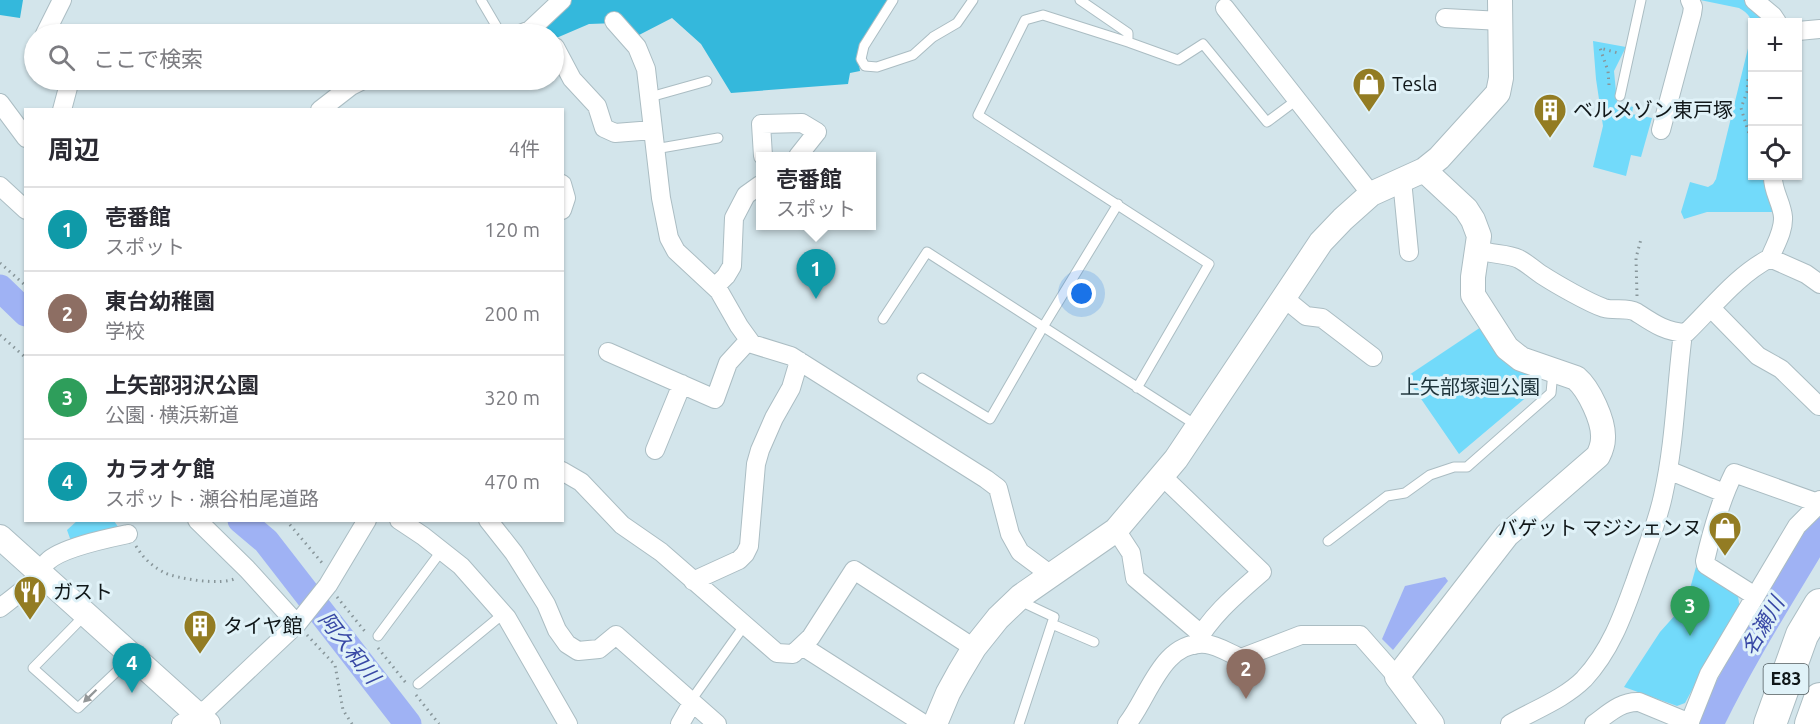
<!DOCTYPE html>
<html lang="ja">
<head>
<meta charset="utf-8">
<style>
  :root { --surface:#fff; --page:#f7f7f7; --text:#2b2b33; --muted:#7c7c81; --line:#e1e1e2; --accent:#937c23 }
  body { margin:0; font-family:Ubuntu,"Noto Sans JP",sans-serif; background:var(--page); color:var(--text) }
  .controls { position:absolute; right:18px; top:18px; display:grid; overflow:hidden; border-radius:0px; box-shadow:0 2px 4px #0004 }
  .controls button { width:54px; height:54px; display:grid; place-items:center; padding:0; border:0; border-bottom:2px solid var(--line); background:var(--surface); color:var(--text); font:30px sans-serif }
  .you { position:absolute; left:1082px; top:294px; width:21px; height:21px; margin:-15px; border:4px solid #fff; border-radius:50%; background:#1a73e8; box-shadow:0 0 0 9px #1a73e833 }
  .badge { display:grid; place-items:center; width:39px; height:39px; border-radius:50%; background:var(--accent); color:#fff; font-size:20px; font-weight:700 }
  .pin { position:absolute; translate:-50% -50px; filter:drop-shadow(0 2px 3px #0008) }
  .pin::after { content:''; position:absolute; top:32px; width:21px; height:18px; background:inherit; clip-path:polygon(0 0,100% 0,50% 100%) }
  .popup { position:absolute; left:756px; top:152px; width:120px; height:78px; box-sizing:border-box; display:grid; place-content:center; border-radius:0px; background:var(--surface); filter:drop-shadow(0 2px 4px #0005); font-size:20px; white-space:nowrap; color:var(--muted) }
  .popup b { font-size:22px; color:var(--text) }
  .popup::after { content:''; position:absolute; left:50%; top:100%; margin-left:-12px; border:12px solid transparent; border-top-color:var(--surface) }
  .list { margin:0; padding:0; list-style:none }
  h2 { display:flex; justify-content:space-between; align-items:center; height:78px; margin:0; padding:0 24px; font-size:26px }
  h2 small { font-size:20px; font-weight:400; color:var(--muted) }
  .list li { display:grid; grid-template-columns:39px 1fr auto; gap:18px; align-items:center; box-sizing:border-box; height:84px; padding:0 24px; border-top:2px solid var(--line) }
  .list b { display:block; font-size:22px; white-space:nowrap }
  .list p { margin:0; font-size:20px; white-space:nowrap; color:var(--muted) }
  .list em { font-size:20px; font-style:normal; color:var(--muted) }
  .icon { flex:none; width:33px; height:33px; fill:none; stroke:currentColor; stroke-width:2; stroke-linecap:round; stroke-linejoin:round }
  .map { position:relative; flex:none; width:1820px; height:724px; overflow:hidden }
  .search { position:absolute; background:var(--surface); box-shadow:0 2px 4px #0004; left:24px; top:24px; width:540px; height:66px; display:flex; align-items:center; gap:15px; box-sizing:border-box; padding:0 21px; border-radius:33px; color:var(--muted); font-size:22px }
  .panel { position:absolute; background:var(--surface); box-shadow:0 2px 4px #0004; left:24px; top:108px; width:540px; height:414px; border-radius:0px }
  .map>svg:first-child { display:block }
</style>
</head>
<body>
<div class="map">
<svg width="1820" height="724" viewBox="0 0 1820 724">
  <rect width="100%" height="100%" fill="#d3e5eb"/>
  <path fill="#72dafa" d="M1700 0H1745L1772 22H1752V92L1749 106 1752 130V176H1766L1776 212H1707L1684 219 1681 212 1690 182 1708 187 1713 184 1716 179 1752 32C1753 20 1750 14 1739 8Z
    M1593 41 1626 47 1614 71 1617 102 1633 107 1632 114 1652 118 1641 157 1631 155 1626 176 1593 167 1603 126 1596 79Z
    M1481 327 1534 374 1536 389 1459 454 1406 377Z
    M78 520 114 521 119 528 72 544 67 530Z
    M1696 567 1737 590 1740 609 1719 640 1685 703 1677 706 1624 687 1660 632 1686 603Z"/>
  <path fill="#34b8dc" d="M0 0H23L20 18 0 15Z
    M569 0H889L858 57 860 71 850 73 848 84 731 93 701 44 672 18 639 35 617 23 589 24 554 39V34H536Z"/>
  <path fill="#9fb2f4" d="M1445 577 1448 581 1393 650 1382 639 1405 586Z"/>
  <g fill="none" stroke-linecap="round" stroke-linejoin="round">
    <path stroke="#9fb2f4" stroke-width="27" d="M0 288 26 313
      M241 520 266 541 408 724
      M1710 724C1742 657 1782 595 1820 531"/>
    <g stroke="#abbdc3" stroke-width="11">
      <path id="lane" d="M481 0 501 34
        M893 0 864 46 861 59 865 66 877 67 913 55 933 37 957 23 973 0
        M1080 0 1128 33V42
        M1620 96 1641 0
        M650 97 707 81
        M655 149 718 138
        M883 319 927 252 1196 425
        M922 378 990 419 1043 327 1118 204
        M1137 388 1209 264 978 115 1025 20 1043 15 1128 42 1178 60 1203 44 1267 122 1298 99
        M1328 541 1387 496 1405 493 1430 475 1454 467H1467L1551 393 1553 372
        M86 614 33 668 78 708 131 658
        M1052 624 1094 642
        M378 636 442 550
        M418 684 503 614
        M690 702 744 626
        M1019 724 1054 617 1020 601"/>
    </g>
    <g stroke="#abbdc3" stroke-width="20">
      <path id="street" d="M1754 0 1773 16 1777 22
        M1225 8 1371 194
        M1445 18 1501 21
        M614 21 637 47 646 69 661 198 669 238 676 251 719 291 739 326 752 344 791 356 986 479 998 488 1010 534 1020 552 1051 575
        M1798 31 1820 29
        M45 34 62 0
        M520 34 530 30 562 0
        M555 47 572 79 597 106 604 128 615 133 653 130
        M0 103 26 138
        M62 110 70 80
        M320 110 351 86 363 80
        M1661 130 1692 14 1693 7 1690 0
        M763 156 761 124 802 123 817 132 798 156
        M1402 180 1409 252
        M562 184 566 198 562 210
        M0 186 26 210
        M1479 250C1492 255 1506 253 1519 259 1527 263 1534 270 1542 275 1556 284 1589 303 1604 308 1614 311 1627 307 1636 312 1653 323 1665 332 1686 333 1713 307 1736 276 1770 258L1806 274 1820 284
        M1770 258C1775 245 1784 231 1783 217 1782 203 1772 190 1773 176
        M715 287 726 276 732 266 734 218 746 195 760 185
        M1284 298 1306 316 1322 318 1373 357
        M1711 308 1758 356 1781 369 1819 406
        M608 352 715 399 728 363 749 340
        M655 450 682 384
        M1668 470 1724 493
        M562 471 581 482 622 525 661 552 777 653 793 654 811 637 854 570 974 648
        M1162 476 1262 572C1238 593 1210 616 1195 645
        M197 520 247 569 297 624
        M399 520 423 536 461 566 507 618 568 724
        M488 520 514 553 546 604 557 630 567 644 578 651 599 649 616 635 717 724
        M1116 530 1131 553 1135 578 1201 634
        M693 581 739 560 745 554 749 546 756 464 760 450 774 418 791 388 799 361
        M1755 596 1706 565 1705 561C1712 531 1720 501 1734 473L1818 503
        M0 608C14 597 28 587 40 574 42 570 44 565 47 562 60 548 109 538 128 534
        M802 646 924 724
        M181 724 208 708 297 624 328 585 367 520
        M680 724 692 703
        M1127 724C1149 697 1162 640 1206 644 1217 645 1231 654 1241 658L1301 635H1360L1397 677
        M1510 724C1534 710 1564 699 1584 679 1611 650 1623 615 1636 579 1645 552 1657 524 1663 496 1675 443 1676 387 1683 333
        M1594 724C1608 714 1621 701 1639 702L1690 723
        M1689 724 1709 674 1797 526 1816 507 1820 500"/>
    </g>
    <g stroke="#abbdc3" stroke-width="26">
      <path id="secondary" d="M1424 170 1466 209 1473 220 1479 236 1473 277V295L1507 348 1521 359 1576 378C1589 389 1604 421 1603 438 1603 445 1601 450 1598 456L1507 535 1397 677 1432 724
        M0 537 208 724
        M935 724 948 693 959 673 974 648 998 618 1021 596 1116 530 1176 459 1321 242 1343 219 1371 194 1424 170 1439 158 1498 93 1501 78 1500 0"/>
    </g>
    <g stroke="#abbdc3" stroke-width="34">
      <path id="highway" d="M1770 724 1802 635 1820 605
        M1811 724 1820 699"/>
    </g>
    <path stroke="#88969a" stroke-width="3" stroke-dasharray="1.5 4.5" stroke-linecap="butt" d="M1752 68 1748 79 1747 92 1741 108 1748 131 1752 137
      M1609 85 1608 71 1600 48 1618 53
      M0 263 26 286
      M1637 296 1636 258 1641 239
      M0 335 26 358
      M286 520 323 564
      M136 546C143 558 151 565 163 572 176 579 223 586 236 578
      M337 597 367 634
      M307 635 335 665 343 710 352 724
      M378 648 406 683
      M416 695 439 724"/>
    <use href="#lane" stroke="#fff" stroke-width="9"/>
    <use href="#street" stroke="#fff" stroke-width="18"/>
    <use href="#secondary" stroke="#fff" stroke-width="24"/>
    <use href="#highway" stroke="#fff" stroke-width="32"/>
  </g>
  <defs><path id="oneway-solid" d="M-6-.8H1V-3.2L6.5 0L1 3.2V.8H-6Z" transform="scale(1.5)"/></defs>
  <use fill="#939798" href="#oneway-solid" transform="translate(90 696) rotate(136)"/>
  <defs>
    <g id="shop-pin" transform="scale(1.725)"><path d="M0 17L-7.5 6A9.5 9.5 0 1 1 7.5 6Z" fill="#937c23" stroke="#e0f2f8"/><path d="M-5-2.5h2.3a2.7 3.5 0 0 1 5.4 0H5L5.5 6h-11ZM-1.5-2.5h3a1.5 2.3 0 0 0-3 0Z" fill="#fff"/></g>
    <g id="building-pin" transform="scale(1.725)"><path d="M0 17L-7.5 6A9.5 9.5 0 1 1 7.5 6Z" fill="#937c23" stroke="#e0f2f8"/><path d="M-4-6H4V6H1V3H-1V6H-4ZM-2.5-4.3h1.7v1.8h-1.7ZM.8-4.3h1.7v1.8H.8ZM-2.5-1h1.7V.8h-1.7ZM.8-1h1.7V.8H.8Z" fill="#fff"/></g>
    <g id="restaurant-pin" transform="scale(1.725)"><path d="M0 17L-7.5 6A9.5 9.5 0 1 1 7.5 6Z" fill="#937c23" stroke="#e0f2f8"/><path d="M-5-6h1v4h1v-4h1v4h1v-4h1v5L-1.5 .5V6h-2V.5L-5-1ZM5-6V6H3V1.5H1.5Q1.5-4 5-6Z" fill="#fff"/></g>
  </defs>
  <g fill-rule="evenodd">
    <use href="#shop-pin" x="1369" y="84"/>
    <use href="#building-pin" x="1550" y="110"/>
    <use href="#shop-pin" x="1725" y="528"/>
    <use href="#restaurant-pin" x="30" y="592"/>
    <use href="#building-pin" x="200" y="626"/>
  </g>
  <g text-anchor="middle" stroke-width="6" stroke-linejoin="round" paint-order="stroke">
    <rect fill="#e0f2f8" stroke="#4e595c" stroke-width="1.5" x="1763.5" y="664" width="45" height="30" rx="4.5"/>
    <g font-size="18" font-weight="bold" fill="#101719">
      <text x="1786" y="685">E83</text>
    </g>
    <g font-size="20" fill="#101719" stroke="#e0f2f8" text-anchor="start">
      <text x="1392" y="91">Tesla</text>
      <text x="1573" y="117">ベルメゾン東戸塚</text>
      <text x="1702" y="535" text-anchor="end">バゲット マジシェンヌ</text>
      <text x="53" y="599">ガスト</text>
      <text x="223" y="633">タイヤ館</text>
    </g>
    <g font-size="20" fill="#1f343b" stroke="#e0f2f8">
      <text x="1470" y="394">上矢部塚迴公園</text>
    </g>
    <g font-size="21" font-style="italic" fill="#3848a5" stroke="#e0f2f8">
      <text transform="translate(1763 626) rotate(-60)" y="7">名瀬川</text>
      <text transform="translate(349 648) rotate(52)" y="7">阿久和川</text>
    </g>
  </g>
</svg>
<div class="controls">
<button>+</button>
<button>−</button>
<button><svg class="icon" aria-label="locate" viewBox="0 0 24 24"><circle cx="12" cy="12" r="6"/><path d="M12 2v4M12 18v4M2 12h4M18 12h4"/></svg></button>
</div>
<div class="you"></div>
<div class="pin badge" style="left:816px;top:299px;background:#0f9aa8">1</div>
<div class="popup"><b>壱番館</b>スポット</div>
<div class="pin badge" style="left:1246px;top:699px;background:#8d6e63">2</div>
<div class="pin badge" style="left:1690px;top:636px;background:#2e9e5b">3</div>
<div class="pin badge" style="left:132px;top:693px;background:#0f9aa8">4</div>
<div class="search"><svg class="icon" aria-label="search" viewBox="0 0 24 24"><circle cx="10" cy="10" r="6"/><path d="M15 15l6 6"/></svg>ここで検索</div>
<section class="panel">
<h2>周辺<small>4件</small></h2>
<ul class="list">
<li><span class="badge" style="background:#0f9aa8">1</span><div><b>壱番館</b><p>スポット</p></div><em>120 m</em></li>
<li><span class="badge" style="background:#8d6e63">2</span><div><b>東台幼稚園</b><p>学校</p></div><em>200 m</em></li>
<li><span class="badge" style="background:#2e9e5b">3</span><div><b>上矢部羽沢公園</b><p>公園 · 横浜新道</p></div><em>320 m</em></li>
<li><span class="badge" style="background:#0f9aa8">4</span><div><b>カラオケ館</b><p>スポット · 瀬谷柏尾道路</p></div><em>470 m</em></li>
</ul>
</section>
</div>
</body>
</html>
